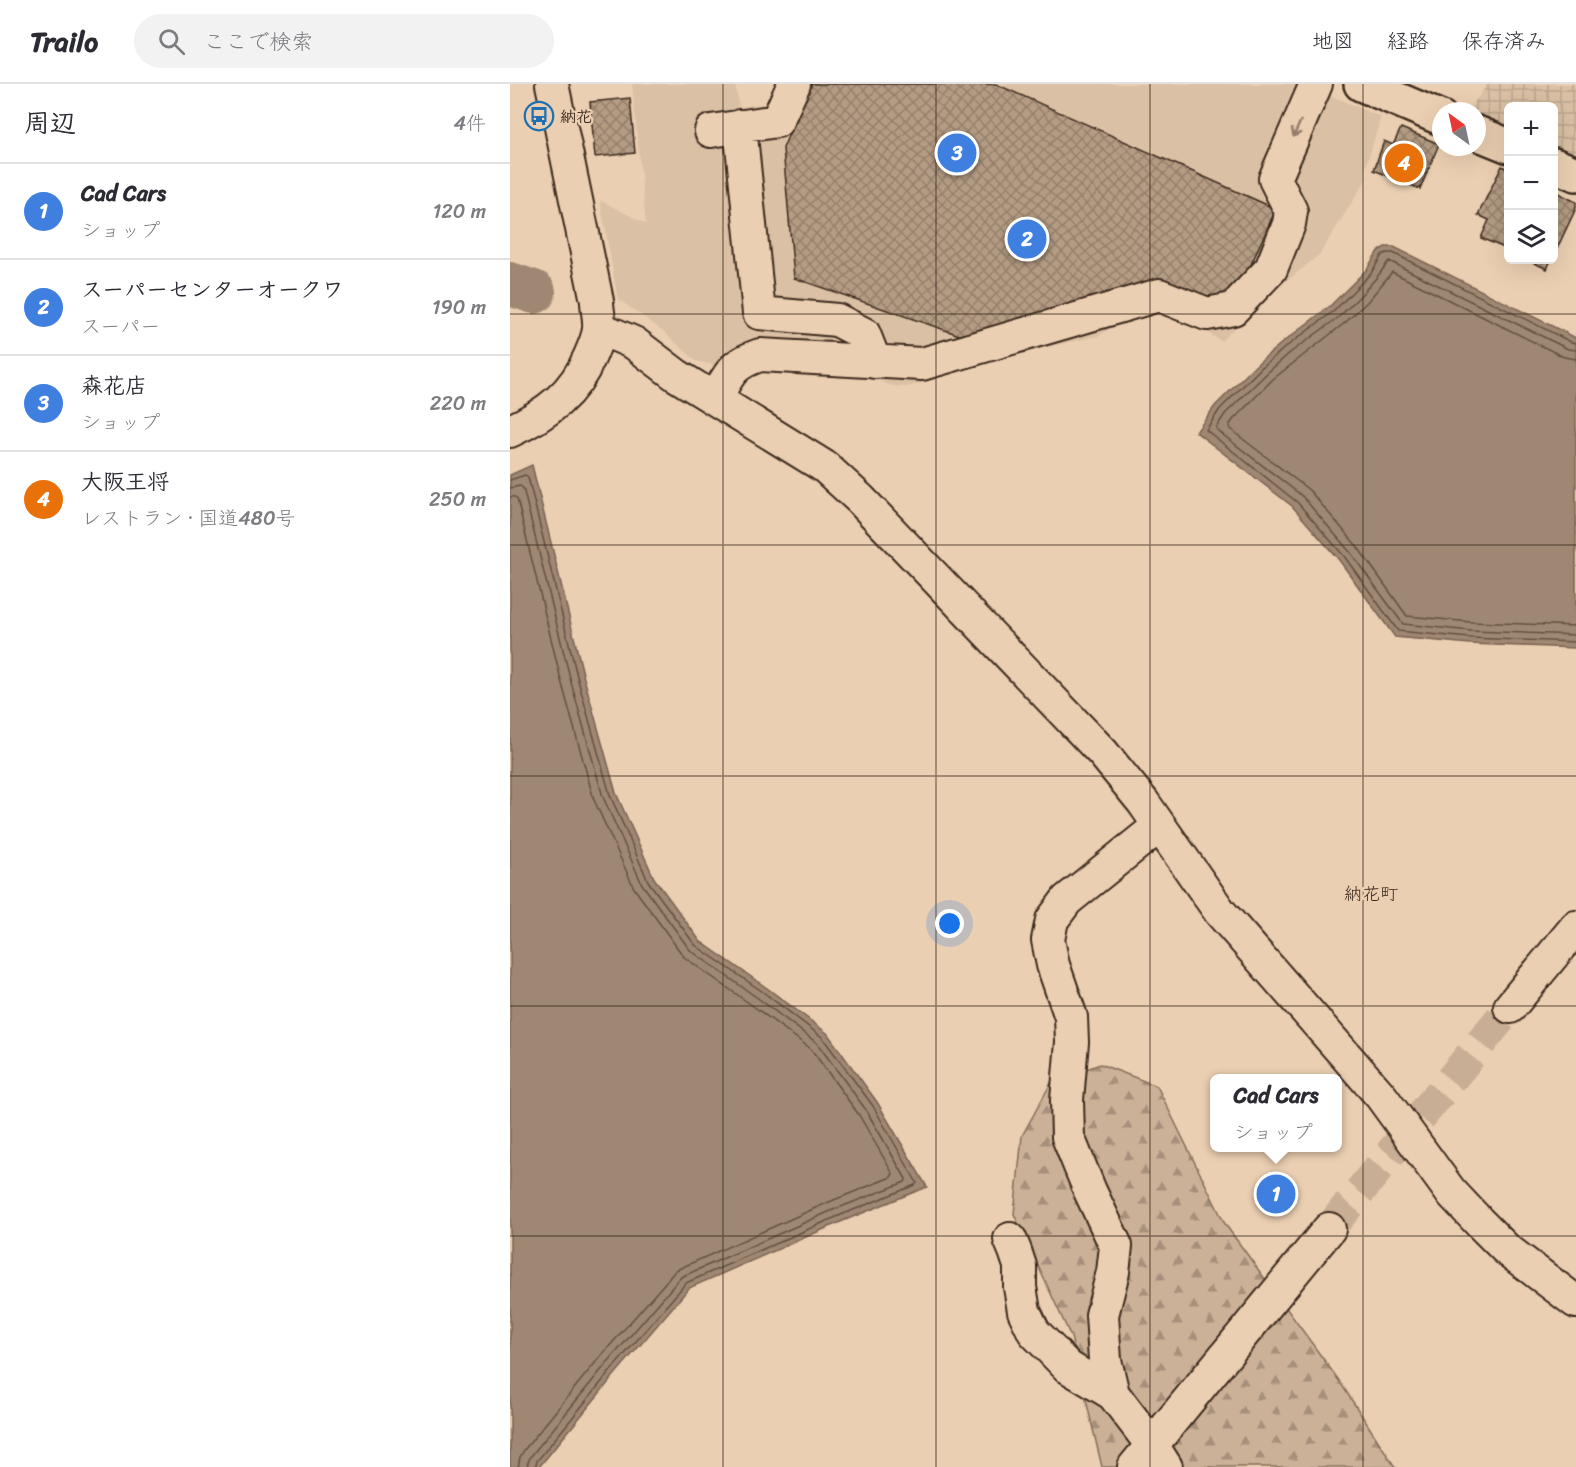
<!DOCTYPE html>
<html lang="ja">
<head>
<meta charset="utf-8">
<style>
  :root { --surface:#fff; --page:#f2f2f3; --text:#2b2b33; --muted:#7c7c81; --line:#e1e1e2; --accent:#d93025 }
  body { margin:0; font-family:Sriracha,"Klee One",sans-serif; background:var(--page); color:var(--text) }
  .controls { position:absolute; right:18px; top:18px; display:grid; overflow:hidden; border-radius:9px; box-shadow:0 6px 24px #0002 }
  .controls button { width:54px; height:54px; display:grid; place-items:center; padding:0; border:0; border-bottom:2px solid var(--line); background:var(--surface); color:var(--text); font:30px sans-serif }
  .compass { position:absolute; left:922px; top:18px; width:54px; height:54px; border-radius:50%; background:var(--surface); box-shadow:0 6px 24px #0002; rotate:327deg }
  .you { position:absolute; left:440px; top:840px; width:21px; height:21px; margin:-15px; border:4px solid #fff; border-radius:50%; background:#1a73e8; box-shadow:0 0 0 9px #1a73e833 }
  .badge { display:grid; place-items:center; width:39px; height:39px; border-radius:50%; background:var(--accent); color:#fff; font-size:20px; font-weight:700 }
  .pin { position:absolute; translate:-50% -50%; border:3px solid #fff; box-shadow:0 2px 6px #0006 }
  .popup { position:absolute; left:700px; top:990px; width:132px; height:78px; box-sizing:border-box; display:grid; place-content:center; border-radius:9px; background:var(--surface); filter:drop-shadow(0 2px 4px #0005); font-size:20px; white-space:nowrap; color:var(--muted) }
  .popup b { font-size:22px; color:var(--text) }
  .popup::after { content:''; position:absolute; left:50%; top:100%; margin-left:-12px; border:12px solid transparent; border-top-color:var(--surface) }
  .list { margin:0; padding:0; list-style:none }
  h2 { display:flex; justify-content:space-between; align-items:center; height:78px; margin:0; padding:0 24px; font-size:26px }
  h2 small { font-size:20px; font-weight:400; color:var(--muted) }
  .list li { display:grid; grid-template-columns:39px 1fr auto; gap:18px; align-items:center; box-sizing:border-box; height:96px; padding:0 24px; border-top:2px solid var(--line) }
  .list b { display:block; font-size:22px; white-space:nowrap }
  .list p { margin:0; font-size:20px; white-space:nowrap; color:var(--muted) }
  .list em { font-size:20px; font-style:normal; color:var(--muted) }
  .icon { flex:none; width:33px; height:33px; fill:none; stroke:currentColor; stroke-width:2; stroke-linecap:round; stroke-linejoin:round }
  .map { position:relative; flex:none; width:1066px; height:1383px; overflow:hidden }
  header { display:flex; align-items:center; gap:36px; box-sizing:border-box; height:84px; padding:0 30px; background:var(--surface); border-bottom:2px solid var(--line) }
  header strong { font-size:28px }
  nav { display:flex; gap:33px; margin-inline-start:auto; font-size:21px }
  .search { width:420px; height:54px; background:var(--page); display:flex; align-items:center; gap:15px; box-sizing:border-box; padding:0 21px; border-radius:33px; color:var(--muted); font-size:22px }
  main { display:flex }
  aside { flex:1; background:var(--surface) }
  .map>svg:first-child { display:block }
</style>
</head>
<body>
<header>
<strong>Trailo</strong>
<div class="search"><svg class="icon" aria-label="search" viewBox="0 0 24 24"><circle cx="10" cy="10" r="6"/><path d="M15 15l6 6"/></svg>ここで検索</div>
<nav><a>地図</a><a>経路</a><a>保存済み</a></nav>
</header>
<main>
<aside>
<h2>周辺<small>4件</small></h2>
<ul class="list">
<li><span class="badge" style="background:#3f7fe0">1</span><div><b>Cad Cars</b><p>ショップ</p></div><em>120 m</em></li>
<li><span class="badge" style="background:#3f7fe0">2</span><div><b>スーパーセンターオークワ</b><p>スーパー</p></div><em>190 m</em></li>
<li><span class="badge" style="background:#3f7fe0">3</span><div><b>森花店</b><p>ショップ</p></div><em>220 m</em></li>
<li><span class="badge" style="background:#e8710a">4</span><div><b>大阪王将</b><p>レストラン · 国道480号</p></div><em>250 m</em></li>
</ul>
</aside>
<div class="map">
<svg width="1066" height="1383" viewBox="0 0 1066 1383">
  <defs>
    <pattern id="industrial-grid" width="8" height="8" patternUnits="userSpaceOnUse" patternTransform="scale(1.5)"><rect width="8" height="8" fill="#dac0a4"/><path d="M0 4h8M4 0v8" fill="none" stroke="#bca58d"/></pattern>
    <pattern id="forest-firs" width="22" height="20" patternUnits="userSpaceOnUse" patternTransform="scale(1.5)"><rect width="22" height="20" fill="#cbb197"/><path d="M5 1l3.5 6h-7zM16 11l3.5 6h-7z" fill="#a6907b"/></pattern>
    <pattern id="building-cross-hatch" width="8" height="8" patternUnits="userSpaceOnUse" patternTransform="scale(1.5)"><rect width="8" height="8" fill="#b49c84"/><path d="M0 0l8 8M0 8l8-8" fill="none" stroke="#947f6b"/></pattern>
  </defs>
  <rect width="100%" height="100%" fill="#ebcfb2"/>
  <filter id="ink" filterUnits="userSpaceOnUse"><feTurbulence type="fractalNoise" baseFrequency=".0167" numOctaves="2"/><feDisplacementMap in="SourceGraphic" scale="12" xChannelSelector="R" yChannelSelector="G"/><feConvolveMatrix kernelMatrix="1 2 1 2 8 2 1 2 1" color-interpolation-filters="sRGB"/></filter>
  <g filter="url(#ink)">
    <path fill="#dac0a4" d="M122 0H225L229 23 264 18 271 0H794L871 33 855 86 857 94 810 170 782 193 760 208 711 257 686 241 666 235 649 231 622 232 588 252 472 277 417 298 396 303 383 302 364 295 305 293 208 282 186 277 152 246 108 215 90 116 136 140Z"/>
    <path fill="url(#industrial-grid)" d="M978 0H1066V78L1044 68V22H999L998 48 967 33V27H958Z"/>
    <path fill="url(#forest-firs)" stroke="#836e5a" stroke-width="1.5" d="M590 980 647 1002 715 1140 830 1298 885 1383H592L561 1253 504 1130 512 1052 542 997Z"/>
    <path fill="#9f8873" stroke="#776251" stroke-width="1.5" d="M875 163H884L1066 254V564L960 560 885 553 829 476 782 422 686 348 705 322 748 279 773 258 820 222 857 185 868 167Z
      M22 381 74 594 106 709 144 794 190 857 257 904 317 949 367 1018 417 1103 328 1139 179 1204 107 1288 29 1383H0V391Z"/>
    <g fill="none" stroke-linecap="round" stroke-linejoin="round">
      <path stroke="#635040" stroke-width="1.5" d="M1066 259 1061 258 883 169H877L872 171 861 189 824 227 777 262 752 283 710 325 696 346 787 418 834 472 888 547 960 554 1066 558
        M1066 266 1058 265 879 177 867 193 850 212 829 233 781 268 757 289 715 330 706 344 708 347 792 412 840 468 893 540 961 547 1066 551
        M1066 275 1054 273 882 188 858 217 836 238 763 295 723 336 719 342 720 345 799 406 847 462 897 532 961 538 1066 542
        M0 396 15 391 18 393 68 596 100 711 138 797 185 861 253 908 312 953 363 1022 407 1099 405 1101 326 1133 176 1199 103 1284 27 1377 25 1383
        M0 404 10 402 13 404 61 598 93 713 132 800 180 866 249 915 307 959 356 1026 396 1095 395 1098 323 1126 171 1193 97 1279 21 1372 18 1378 17 1383
        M0 413H5L7 415 52 600 84 716 124 804 174 873 243 922 301 965 349 1031 383 1090 381 1093 319 1118 166 1186 90 1273 14 1366 10 1373 8 1383"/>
      <path stroke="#9f8873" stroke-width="44" d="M0 200 24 208"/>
    </g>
    <path fill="url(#building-cross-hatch)" stroke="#3b2a1e" stroke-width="1.5" d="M300 0H486L766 125 739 185 719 212 458 254 284 194 273 64Z
      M120 14 125 69 85 73 80 18Z
      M891 44 929 60 910 105 864 86 874 57 883 61Z
      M992 82 999 86V166L971 154 979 136 968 131Z
      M1044 107 1066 118V124L1044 171Z
      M1018 176H1041L1037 185Z"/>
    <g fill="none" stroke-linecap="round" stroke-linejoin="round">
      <path stroke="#c8ae94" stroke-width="32" stroke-dasharray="32 16" stroke-linecap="butt" d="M819 1145 1000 923"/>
      <g stroke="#3b2a1e" stroke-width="36">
        <path id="minor" d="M230 42 249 229 327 236 354 250 365 278
          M201 47 267 37 284 0
          M89 244 124 259 166 291 315 383 350 415 593 669 633 718 710 828 871 1012 940 1107 969 1138 996 1165 1066 1218
          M205 315C220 290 220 281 250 271L412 280 649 211 697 230 723 225 761 185 779 140 781 127 765 95 806 0
          M0 347C37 330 64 310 80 272 84 263 88 254 89 245 90 236 87 226 87 217L42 0
          M649 742 557 816 542 836 538 856 543 881 561 933 562 958 557 1016 558 1053 580 1107 606 1162 603 1188 592 1231 595 1276 603 1310 642 1361 656 1383
          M1000 923 1066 843
          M500 1155 505 1167 510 1182V1203L514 1227 524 1248 558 1283 603 1310
          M624 1383 819 1145"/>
      </g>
      <g stroke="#3b2a1e" stroke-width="38">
        <path id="highway" d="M851 0 931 34
          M967 49 999 62
          M1044 81 1066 90"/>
      </g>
      <use href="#minor" stroke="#ebcfb2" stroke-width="32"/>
      <use href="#highway" stroke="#ebcfb2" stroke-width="33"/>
    </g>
    <defs><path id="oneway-shaft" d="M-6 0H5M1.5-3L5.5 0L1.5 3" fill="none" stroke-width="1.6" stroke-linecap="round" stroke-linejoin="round" transform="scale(1.5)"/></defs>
    <use stroke="#937c68" href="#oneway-shaft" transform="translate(787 45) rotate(114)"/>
  </g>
  <path fill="none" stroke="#3b2a1e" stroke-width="1.5" stroke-opacity="0.55" d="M213 0V1383M426 0V1383M640 0V1383M853 0V1383M0 230H1066M0 461H1066M0 692H1066M0 922H1066M0 1152H1066"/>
  <defs>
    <g id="bus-ring" transform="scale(1.5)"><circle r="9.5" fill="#ebcfb2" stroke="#1f6fb2" stroke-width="1.5"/><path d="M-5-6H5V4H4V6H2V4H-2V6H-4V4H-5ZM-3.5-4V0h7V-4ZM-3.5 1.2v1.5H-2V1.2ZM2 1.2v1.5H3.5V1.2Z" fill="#1f6fb2"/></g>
  </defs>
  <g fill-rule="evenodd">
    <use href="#bus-ring" x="29" y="32"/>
  </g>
  <g text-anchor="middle" stroke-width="4.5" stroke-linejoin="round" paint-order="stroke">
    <g font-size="16" font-weight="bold" fill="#3b2a1e" stroke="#ebcfb2" text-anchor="start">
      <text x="50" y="38">納花</text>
    </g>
    <g font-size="18" fill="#3b2a1e" stroke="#ebcfb2">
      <text x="861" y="816">納花町</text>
    </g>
  </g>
</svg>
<div class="controls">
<button>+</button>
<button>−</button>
<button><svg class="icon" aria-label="layers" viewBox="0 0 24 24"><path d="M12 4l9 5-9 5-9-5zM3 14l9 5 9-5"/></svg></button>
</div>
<svg class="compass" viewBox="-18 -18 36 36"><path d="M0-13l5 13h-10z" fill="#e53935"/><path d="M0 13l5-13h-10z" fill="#7c7c81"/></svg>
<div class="you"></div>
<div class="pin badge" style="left:766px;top:1110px;background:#3f7fe0">1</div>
<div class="popup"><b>Cad Cars</b>ショップ</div>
<div class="pin badge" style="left:517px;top:155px;background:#3f7fe0">2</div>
<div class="pin badge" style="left:447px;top:69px;background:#3f7fe0">3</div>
<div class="pin badge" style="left:894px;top:79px;background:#e8710a">4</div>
</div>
</main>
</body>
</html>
